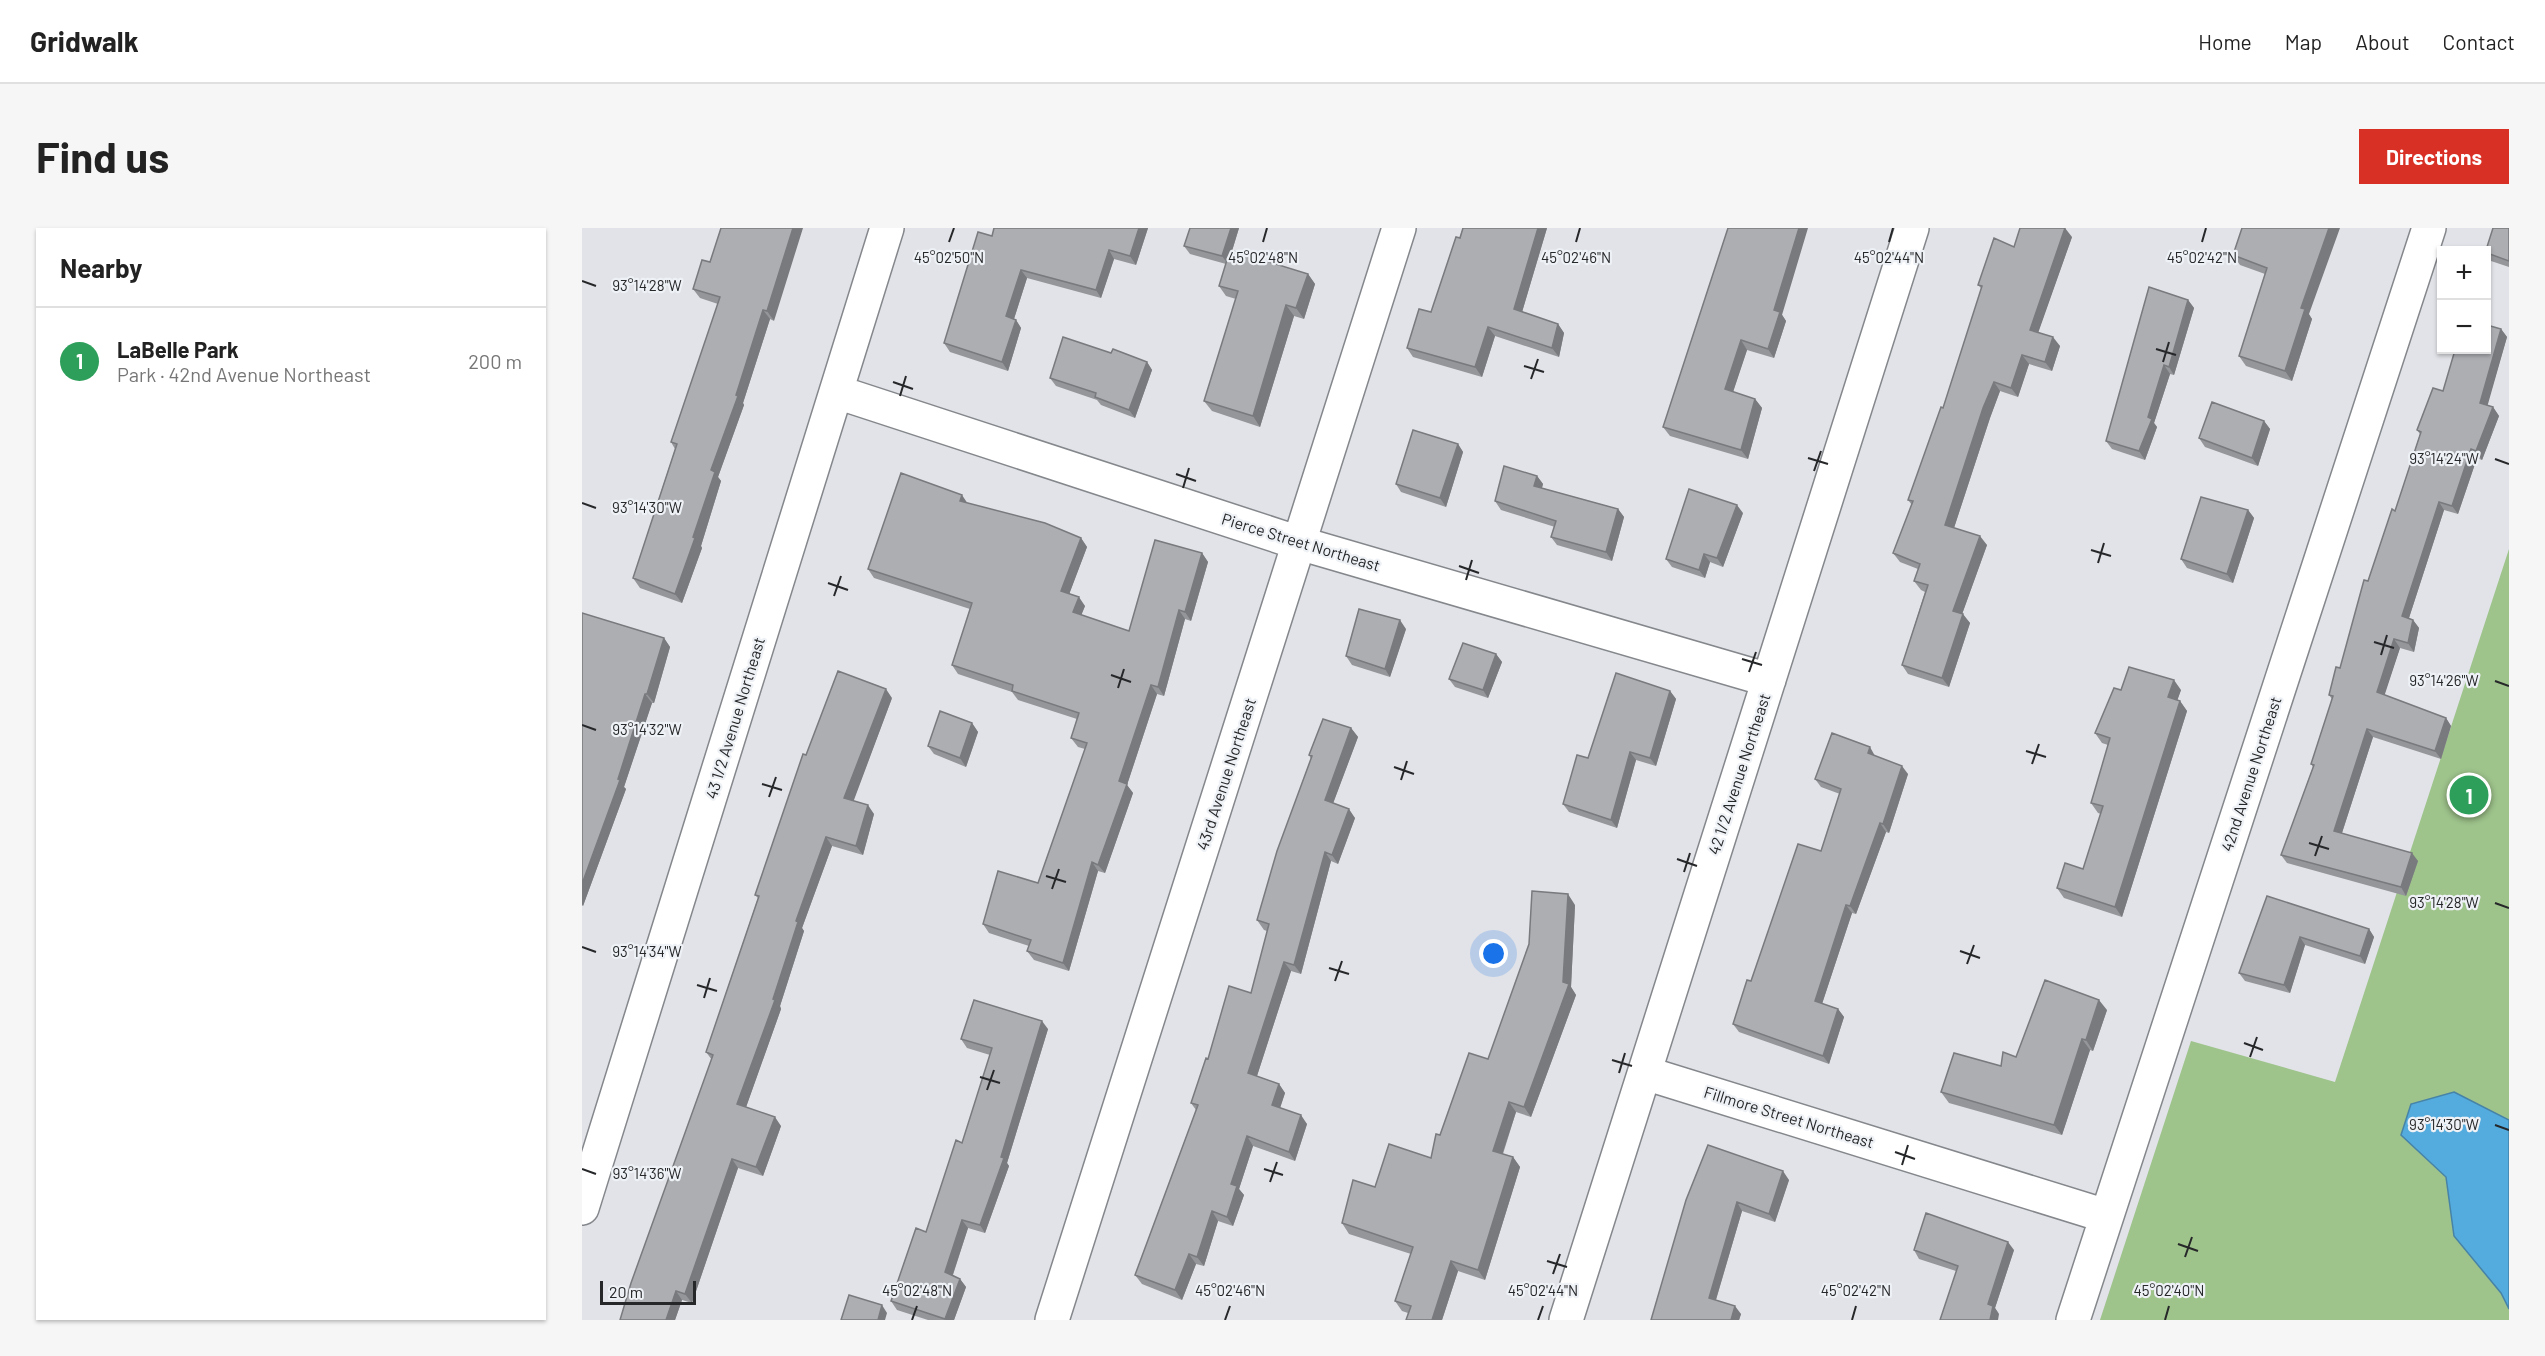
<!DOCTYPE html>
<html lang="en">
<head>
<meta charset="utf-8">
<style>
  :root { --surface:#fff; --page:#f6f6f6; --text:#222; --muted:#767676; --line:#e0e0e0; --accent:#d93025 }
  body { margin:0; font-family:Barlow,sans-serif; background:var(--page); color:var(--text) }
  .controls { position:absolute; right:18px; top:18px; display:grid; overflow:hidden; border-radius:0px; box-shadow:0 2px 4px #0004 }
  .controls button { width:54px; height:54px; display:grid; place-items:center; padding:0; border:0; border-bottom:2px solid var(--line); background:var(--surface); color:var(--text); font:30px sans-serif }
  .scale { position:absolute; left:18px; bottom:15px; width:96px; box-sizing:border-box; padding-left:6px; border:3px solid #262729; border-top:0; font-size:16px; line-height:21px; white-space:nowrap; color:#262729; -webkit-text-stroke:4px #eef1f5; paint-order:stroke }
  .you { position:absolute; left:912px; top:726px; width:21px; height:21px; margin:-15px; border:4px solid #fff; border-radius:50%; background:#1a73e8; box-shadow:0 0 0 9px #1a73e833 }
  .badge { display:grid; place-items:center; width:39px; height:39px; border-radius:50%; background:var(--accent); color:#fff; font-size:20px; font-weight:700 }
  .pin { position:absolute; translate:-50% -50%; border:3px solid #fff; box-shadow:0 2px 6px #0006 }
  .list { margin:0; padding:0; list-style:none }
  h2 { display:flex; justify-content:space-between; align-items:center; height:78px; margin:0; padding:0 24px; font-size:26px }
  h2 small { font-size:20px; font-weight:400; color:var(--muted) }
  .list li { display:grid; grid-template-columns:39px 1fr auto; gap:18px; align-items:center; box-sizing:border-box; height:108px; padding:0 24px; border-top:2px solid var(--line) }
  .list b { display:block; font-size:22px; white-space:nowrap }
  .list p { margin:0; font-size:20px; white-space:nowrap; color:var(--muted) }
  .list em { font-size:20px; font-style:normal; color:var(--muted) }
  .map { position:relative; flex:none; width:1927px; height:1092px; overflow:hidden; border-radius:0px }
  header { display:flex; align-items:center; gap:36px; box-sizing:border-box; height:84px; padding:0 30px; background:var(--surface); border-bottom:2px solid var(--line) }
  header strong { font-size:28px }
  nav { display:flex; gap:33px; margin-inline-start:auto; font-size:21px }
  .intro { display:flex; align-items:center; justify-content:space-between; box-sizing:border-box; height:144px; padding:0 36px }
  h1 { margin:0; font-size:42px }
  .button { padding:15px 27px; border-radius:0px; background:var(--accent); color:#fff; font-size:21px; font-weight:700 }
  main { display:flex; gap:36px; padding:0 36px }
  aside { flex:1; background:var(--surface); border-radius:0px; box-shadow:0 2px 4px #0004 }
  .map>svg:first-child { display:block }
</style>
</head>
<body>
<header>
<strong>Gridwalk</strong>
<nav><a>Home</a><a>Map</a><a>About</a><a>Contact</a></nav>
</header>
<div class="intro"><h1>Find us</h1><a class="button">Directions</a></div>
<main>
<aside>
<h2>Nearby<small></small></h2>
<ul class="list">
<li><span class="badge" style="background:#2e9e5b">1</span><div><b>LaBelle Park</b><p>Park · 42nd Avenue Northeast</p></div><em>200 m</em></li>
</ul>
</aside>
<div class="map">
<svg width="1927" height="1092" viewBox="0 0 1927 1092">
  <rect width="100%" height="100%" fill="#e1e3e8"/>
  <path fill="#9ec38b" d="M1927 321V1092H1518L1609 813 1753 854Z"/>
  <path fill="#54abdd" stroke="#4683a7" stroke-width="1.5" d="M1872 864 1927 892V1081L1919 1065 1872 1008 1864 949 1819 907 1829 876Z"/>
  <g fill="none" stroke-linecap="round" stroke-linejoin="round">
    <g stroke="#84878b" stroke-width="36">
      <path id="minor" d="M255 164 717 315 1187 452
        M1063 845 1524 988
        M0 980 305 0
        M470 1092 817 0
        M984 1092 1330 0
        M1491 1092 1847 0"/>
    </g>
    <use href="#minor" stroke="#fff" stroke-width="33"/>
  </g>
  <path fill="#949699" d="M139 0 192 93 188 91 161 175 162 177 136 249 139 253 119 318 120 320 100 375 58 360 51 350 93 221 89 214 136 76 118 70 111 61 128 34Z
    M412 0H566L554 37 532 31 519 70 445 50 432 91 434 92 439 100 426 143 368 124 362 115 410 8Z
    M608 0H657L650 23 726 46 733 56 722 91 712 88 678 199 630 183 622 173 654 71 644 68 637 58 644 36 608 26 602 18Z
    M881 0H965L940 84 976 96 982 105 977 129 913 108 900 149 831 129 825 120 849 84Z
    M1146 0 1204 93 1192 130 1165 122 1151 164 1173 171 1180 180 1166 231 1088 208 1081 199Z
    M1660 0 1730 91 1710 153 1664 138 1657 128 1683 46 1658 37 1651 27Z
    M1927 0V39L1909 33 1905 27V22Z
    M1490 9 1456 104 1478 118 1470 143 1447 136 1436 169 1418 163 1408 190 1372 300 1405 317 1380 386 1388 395 1367 459 1326 446 1320 437 1343 364 1339 362 1332 353 1336 341 1318 334 1311 325 1330 277 1326 272 1361 180 1400 61 1396 57 1432 19Z
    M1606 72 1612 80 1592 147 1588 146 1572 195 1575 199 1563 232 1530 221 1524 213Z
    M1919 101 1925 109 1905 177 1911 179 1917 188 1900 232 1895 230 1876 286 1862 282 1827 390 1831 392 1837 400 1832 424 1818 420 1802 467 1864 490 1869 498 1859 531 1791 509 1760 605 1836 633 1824 668 1705 635 1699 627 1731 539 1729 536 1750 471 1747 467 1758 440 1786 353 1813 283 1838 206 1835 202Z
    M529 125 565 134 570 142 553 190 519 177 515 172 474 158 468 150Z
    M1682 193 1688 201 1676 238 1623 219 1617 210Z
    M876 216 881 224 864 279 819 264 814 256Z
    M955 248 961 256 960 260 1036 281 1042 289 1030 333 975 317 969 309 973 299 919 282 913 273Z
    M386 275 499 310 505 319 487 366 503 378 499 387 547 403 620 325 626 334 609 393 603 391 582 468 575 466 545 557 551 565 523 645 516 643 487 743 452 732 445 723 447 718 407 705 401 696 456 655 503 521 496 519 489 510 495 491 436 472 430 464 376 446 370 437 388 381 292 350 286 341Z
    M1666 282 1672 290 1651 355 1605 340 1599 331Z
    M1161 285 1141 339 1128 334 1123 350 1090 339 1084 331Z
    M0 385 82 410 88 419 72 475H70L42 559 44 561 1 678 0 677Z
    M824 401 808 449 770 437 764 428Z
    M914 426 920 434 906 470 873 459 867 451Z
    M1539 462H1599L1595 472 1598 473 1605 483 1540 689 1482 670 1475 660 1501 641 1519 586 1516 585 1509 575 1526 517 1520 515 1513 505Z
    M1088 463 1094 471 1074 538 1054 532 1035 600 987 584 981 576 1006 530Z
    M310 470 271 573 292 586 281 627 250 618 220 700 222 703 198 778 199 781 164 879 199 898 181 948 156 940 110 1075 100 1072 93 1092H38L130 832 124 824 176 670 173 667Z
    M390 495 396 504 384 539 352 526 346 518Z
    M769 500 776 509 751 575 773 590 756 636 749 633 719 746 709 743 675 848 697 856 703 865 698 880 725 896 713 933 671 918 657 961 662 967 651 998 636 993 622 1038 614 1036 600 1072 560 1056 553 1047 614 882 609 875 626 831 669 765 685 703 682 702 675 692 729 531 727 527Z
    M1293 528 1326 546 1307 605 1304 604 1274 686 1270 685 1240 776 1256 781 1262 789 1247 836 1157 804 1151 796 1169 753 1239 623 1258 566 1239 559 1233 551Z
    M1685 668 1787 701 1792 709 1783 736 1723 717 1708 765 1663 753 1657 745Z
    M993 677 989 759 994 767 949 889 934 884 921 926 931 929 938 939 903 1052 876 1043 860 1092H824L826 1085 820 1083 813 1073 829 1026 767 1006 760 995 793 959 849 930 858 907 906 831Z
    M1525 782 1511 823 1508 822 1480 907 1367 875 1359 864 1419 838 1434 829Z
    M466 801 425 935 427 938 403 1005 386 1000 371 1047 378 1051 384 1059 372 1092H346L315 1082 309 1073 344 1004 380 915 408 827 385 820 379 811Z
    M1126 917 1207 952 1193 994 1160 983 1134 1072 1159 1086 1157 1092H1069Z
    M1332 1022H1432L1413 1080 1417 1086 1374 1043 1337 1031Z"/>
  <path fill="#787a7d" d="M211 0H221L192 93 185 83Z
    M557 0H566L554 37 548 28Z
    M649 0H657L646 36 640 28Z
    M956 0H965L938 91 932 81Z
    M1217 0H1226L1200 87 1204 93 1192 130 1186 121 1192 82Z
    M1483 0 1490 9 1454 111 1448 102Z
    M1747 0H1758L1727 86 1730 91 1710 153 1703 143 1719 80Z
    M527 22 532 31 519 70 514 62Z
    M439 42 445 50 430 97 424 88Z
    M726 46 733 56 722 91 714 80Z
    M1606 72 1612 80 1592 147 1587 139Z
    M704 77 712 88 678 199 671 188Z
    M181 82 188 91 161 175 162 177 136 249 139 253 119 318 120 320 100 375 93 366 111 309 129 242Z
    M434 92 439 100 426 143 420 134Z
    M976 96 982 105 977 129 970 120Z
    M906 99 913 108 900 149 893 139Z
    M1919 101 1925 109 1904 183 1898 175Z
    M1471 109 1478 118 1470 143 1463 134Z
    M1159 112 1165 122 1149 170 1143 161Z
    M1440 127 1447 136 1436 169 1429 160Z
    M565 134 570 142 553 190 547 182Z
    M1582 137 1588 146 1572 195 1575 199 1563 232 1557 223 1566 189Z
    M1412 154 1418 163 1408 190 1370 306 1363 297 1401 180Z
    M1173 171 1180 180 1166 231 1159 222Z
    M1911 179 1917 188 1900 232 1894 223Z
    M1682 193 1688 201 1676 238 1670 230Z
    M876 216 881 224 864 279 858 270Z
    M1889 221 1895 230 1876 286 1870 278Z
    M955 248 961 256 958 266 952 258Z
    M380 267 386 276 378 273Z
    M1857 274 1862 282 1825 396 1820 388Z
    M1155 277 1161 285 1141 339 1135 330Z
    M1036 281 1042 289 1030 333 1024 324Z
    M1666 282 1672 290 1651 355 1645 346Z
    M1398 308 1405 317 1378 392 1371 383Z
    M499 310 505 319 485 372 479 363Z
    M620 325 626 334 609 393 603 384Z
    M1122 326 1128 334 1123 350 1117 342Z
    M497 369 503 378 497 393 491 384Z
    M597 382 603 391 582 468 576 459Z
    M1381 386 1388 395 1367 459 1360 450Z
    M818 392 824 401 808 449 803 441Z
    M1831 392 1837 400 1832 424 1826 415Z
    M82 410 88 419 72 475 65 466Z
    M1812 411 1818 420 1801 472 1795 464Z
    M914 426 920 434 906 470 901 462Z
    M1592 452 1599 462 1593 479 1586 469Z
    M569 457 575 466 545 557 551 565 523 645 516 637 537 553Z
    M304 461 310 470 269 580 262 570Z
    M1088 463 1094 471 1074 538 1068 530Z
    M63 466 70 475 42 559 44 561 1 678 0 676V656Z
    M1598 473 1605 483 1540 689 1533 679Z
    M1864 490 1869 498 1859 531 1853 523Z
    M390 495 396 504 384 539 378 530Z
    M769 500 776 509 749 581 743 572Z
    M1785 501 1791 509 1758 611 1752 603Z
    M1288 519 1293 528 1286 525Z
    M1048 524 1054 532 1035 600 1029 592Z
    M1320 538 1326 546 1307 605 1301 596Z
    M286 577 292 586 281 627 274 618Z
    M767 581 773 590 756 636 750 627Z
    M1298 595 1304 604 1274 686 1268 678Z
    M244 609 250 618 220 700 222 703 198 778 199 781 162 885 155 876 191 771 214 693Z
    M743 624 749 633 719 746 712 737Z
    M1830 625 1836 633 1824 668 1819 659Z
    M510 634 516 643 487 743 481 735Z
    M986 666 993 677 989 759 994 767 949 889 942 879 981 754Z
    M1264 677 1270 685 1238 782 1233 773Z
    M1787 701 1792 709 1783 736 1778 728Z
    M1718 709 1723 717 1708 765 1702 757Z
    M702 734 709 743 673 854 666 845Z
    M1517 772 1525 782 1511 823 1504 812Z
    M1256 781 1262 789 1247 836 1241 828Z
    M460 793 466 801 425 935 427 938 403 1005 398 997Z
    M1500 811 1508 822 1480 907 1472 897Z
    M697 856 703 865 696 886 690 877Z
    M927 874 934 884 918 933 911 923Z
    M719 887 725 896 713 933 707 924Z
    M193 889 199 898 181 948 174 939Z
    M665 908 671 918 657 961 662 967 651 998 645 989 649 956Z
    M931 929 938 939 903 1052 896 1042Z
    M150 931 156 940 110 1075 103 1066Z
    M1201 943 1207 952 1193 994 1187 986Z
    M1155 974 1160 983 1132 1078 1127 1070Z
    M630 983 636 993 622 1038 615 1029Z
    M380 992 386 1000 369 1052 363 1044Z
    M1426 1014 1432 1022 1413 1080 1417 1086 1416 1092H1408L1406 1076Z
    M607 1026 614 1036 600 1072 593 1062Z
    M869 1033 876 1043 860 1092H850Z
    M378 1051 384 1059 372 1092H364L363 1091Z
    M94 1063 100 1072 93 1092H84Z
    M300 1077 305 1085 303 1092H296Z
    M1153 1078 1159 1086 1157 1092H1149Z"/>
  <path fill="#acaeb2" stroke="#787a7d" stroke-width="1.5" d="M139 0H211L185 83 181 82 154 167 156 168 129 242 133 244 111 309 113 310 93 366 51 350 95 216 89 214 138 69 111 61 120 32 128 34Z
    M412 0H557L548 28 527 22 514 62 439 42 424 88 434 92 420 134 362 115 396 4 410 8Z
    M608 0H649L640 28 602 18Z
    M881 0H956L932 81 976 96 970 120 906 99 893 139 825 120 837 81 849 84 874 9 878 10Z
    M1146 0H1217L1192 82 1198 84 1186 121 1159 112 1143 161 1173 171 1159 222 1081 199Z
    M1438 0H1483L1448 102 1471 109 1463 134 1440 127 1429 160 1412 154 1401 180 1363 297 1398 308 1371 383 1381 386 1360 450 1320 437 1346 357 1332 353 1338 336 1311 325 1331 273 1326 272 1359 179 1361 180 1400 58 1396 57 1412 10 1432 19Z
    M1660 0H1747L1719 80 1723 81 1703 143 1657 128 1685 40 1651 27Z
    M1911 0H1927V33L1905 25 1904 22Z
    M648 22 726 46 714 80 704 77 671 188 622 173 656 63 637 58Z
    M1567 59 1606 72 1587 139 1582 137 1566 189 1570 191 1557 223 1524 213Z
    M1905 97 1919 101 1898 175 1911 179 1894 223 1889 221 1870 278 1857 274 1820 388 1831 392 1826 415 1812 411 1795 464 1864 490 1853 523 1785 501 1752 603 1830 625 1819 659 1699 627 1732 537 1729 536 1751 468 1747 467 1754 439 1758 440 1782 352 1786 353 1810 281 1813 283 1839 204 1835 202 1851 160 1861 163 1873 122H1905Z
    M481 109 529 125 531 121 565 134 547 182 513 169 514 165 468 150Z
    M1630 174 1682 193 1670 230 1617 210Z
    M831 202 876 216 858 270 814 256Z
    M922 238 955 248 952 258 1036 281 1024 324 969 309 974 293 913 273Z
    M319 245 380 267 378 273 463 295 499 310 479 363 497 369 491 384 547 403 573 312 620 325 603 384 597 382 576 459 569 457 537 553 545 556 516 637 510 634 481 735 445 723 449 712 401 696 416 643 456 655 505 515 489 510 497 485 430 463 431 457 370 437 390 375 286 341Z
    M1107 261 1155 277 1135 330 1122 326 1117 342 1084 331Z
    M1619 269 1666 282 1645 346 1599 331Z
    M777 381 818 392 803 441 764 428Z
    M0 385 82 410 65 466H63L36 551 38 552 0 656Z
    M881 415 914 426 901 462 867 451Z
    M1547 439 1592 452 1586 469 1598 473 1533 679 1475 660 1483 635 1501 641 1521 578 1509 575 1528 510 1513 505 1532 460 1539 462Z
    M256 443 304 461 262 570 286 577 274 618 244 609 214 693 216 694 191 771 193 772 155 876 193 889 174 939 150 931 103 1066 94 1063 84 1092H38L49 1055 131 827 124 824 177 668 173 667 221 526 224 527Z
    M1034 445 1088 463 1068 530 1048 524 1029 592 981 576 995 527 1006 530Z
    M358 483 390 495 378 530 346 518Z
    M741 491 769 500 743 572 767 581 750 627 743 624 712 737 702 734 666 845 697 856 690 877 719 887 707 924 665 908 649 956 655 958 645 989 630 983 615 1029 607 1026 593 1062 553 1047 616 877 609 875 624 830 626 831 647 758 669 765 687 696 675 692 695 623 730 528 727 527Z
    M1250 505 1288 519 1286 525 1320 538 1301 596 1298 595 1268 678 1264 677 1233 773 1256 781 1241 828 1151 796 1165 752 1169 753 1216 616 1239 623 1259 561 1233 551Z
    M950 663 986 666 981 754 987 756 942 879 927 874 911 923 931 929 896 1042 869 1033 850 1092H824L829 1078 813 1073 831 1019 760 995 771 952 793 959 807 916 849 930 854 906 858 907 887 825 906 831 947 716Z
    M1685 668 1787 701 1778 728 1718 709 1702 757 1657 745Z
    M1463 752 1517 772 1504 812 1500 811 1472 897 1359 864 1372 825 1419 838 1421 824 1434 829Z
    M392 772 460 793 419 929 422 930 398 997 380 992 363 1044 378 1051 363 1091 309 1073 334 1000 344 1004 374 912 380 915 410 820 379 811Z
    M1126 917 1201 943 1187 986 1155 974 1127 1070 1153 1078 1149 1092H1069L1104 972Z
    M1344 985 1426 1014 1406 1076 1411 1078 1408 1092H1358L1376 1038 1332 1022Z
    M267 1067 300 1077 296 1092H259Z"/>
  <path fill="none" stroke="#262729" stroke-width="2" d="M367 14 372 0M681 14 685 0M994 14 998 0M1307 14 1311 0M1620 14 1624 0M0 53 14 58M1574 121 1594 127M1581 134 1587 114M942 138 962 144M949 151 956 131M311 154 331 161M318 168 324 148M1226 230 1246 236M1913 231 1927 236M1232 243 1239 223M594 246 614 253M601 260 607 240M0 275 14 280M1509 322 1529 328M1516 335 1522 315M877 338 897 345M884 352 890 332M246 355 266 362M252 368 259 348M1792 414 1812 420M1799 427 1805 407M1160 431 1180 437M1167 444 1174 424M529 447 549 454M1913 453 1927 458M536 460 542 441M0 497 14 502M1444 523 1464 529M1450 536 1457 516M812 539 832 546M819 552 825 533M180 556 200 562M187 569 194 549M1727 615 1747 621M1733 628 1740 608M1095 631 1115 638M1102 644 1108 625M464 648 484 654M470 661 477 641M1913 675 1927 680M0 719 14 724M1378 723 1398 730M1385 736 1392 717M747 740 767 746M753 753 760 733M115 757 135 763M122 770 128 750M1662 815 1681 822M1668 829 1675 809M1030 832 1050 838M1037 845 1043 825M398 849 418 855M405 862 412 842M1913 897 1927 902M1313 924 1333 931M1320 937 1326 917M0 941 14 946M682 941 701 947M688 954 695 934M1596 1016 1616 1023M1603 1029 1610 1009M965 1033 985 1039M971 1046 978 1026M330 1092 335 1078M643 1092 648 1078M956 1092 961 1078M1270 1092 1274 1078M1583 1092 1587 1078"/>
  <g text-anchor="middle" stroke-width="4.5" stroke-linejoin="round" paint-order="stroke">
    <g font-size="16" fill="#262729" stroke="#eef1f5">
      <text transform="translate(719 314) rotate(17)" y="6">Pierce Street Northeast</text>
      <text transform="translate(153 490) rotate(-73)" y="6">43 1/2 Avenue Northeast</text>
      <text transform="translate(644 546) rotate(-72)" y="6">43rd Avenue Northeast</text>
      <text transform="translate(1157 546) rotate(-72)" y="6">42 1/2 Avenue Northeast</text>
      <text transform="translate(1669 546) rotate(-72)" y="6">42nd Avenue Northeast</text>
      <text transform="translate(1207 889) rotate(17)" y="6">Fillmore Street Northeast</text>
    </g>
  </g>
  <g font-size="15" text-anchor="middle" fill="#262729" stroke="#eef1f5" stroke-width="4.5" stroke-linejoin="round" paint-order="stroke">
    <text x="367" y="35">45°02'50"N</text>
    <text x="681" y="35">45°02'48"N</text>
    <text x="994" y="35">45°02'46"N</text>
    <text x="1307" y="35">45°02'44"N</text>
    <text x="1620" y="35">45°02'42"N</text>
    <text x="65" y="63">93°14'28"W</text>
    <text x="1862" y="236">93°14'24"W</text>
    <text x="65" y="285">93°14'30"W</text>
    <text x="1862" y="458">93°14'26"W</text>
    <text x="65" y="507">93°14'32"W</text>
    <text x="1862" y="680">93°14'28"W</text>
    <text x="65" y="729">93°14'34"W</text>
    <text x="1862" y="902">93°14'30"W</text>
    <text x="65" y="951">93°14'36"W</text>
    <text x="335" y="1068">45°02'48"N</text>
    <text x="648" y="1068">45°02'46"N</text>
    <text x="961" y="1068">45°02'44"N</text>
    <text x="1274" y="1068">45°02'42"N</text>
    <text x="1587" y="1068">45°02'40"N</text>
  </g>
</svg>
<div class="controls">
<button>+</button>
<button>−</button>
</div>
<div class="scale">20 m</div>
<div class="you"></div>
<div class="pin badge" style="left:1887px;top:567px;background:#2e9e5b">1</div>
</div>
</main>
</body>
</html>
